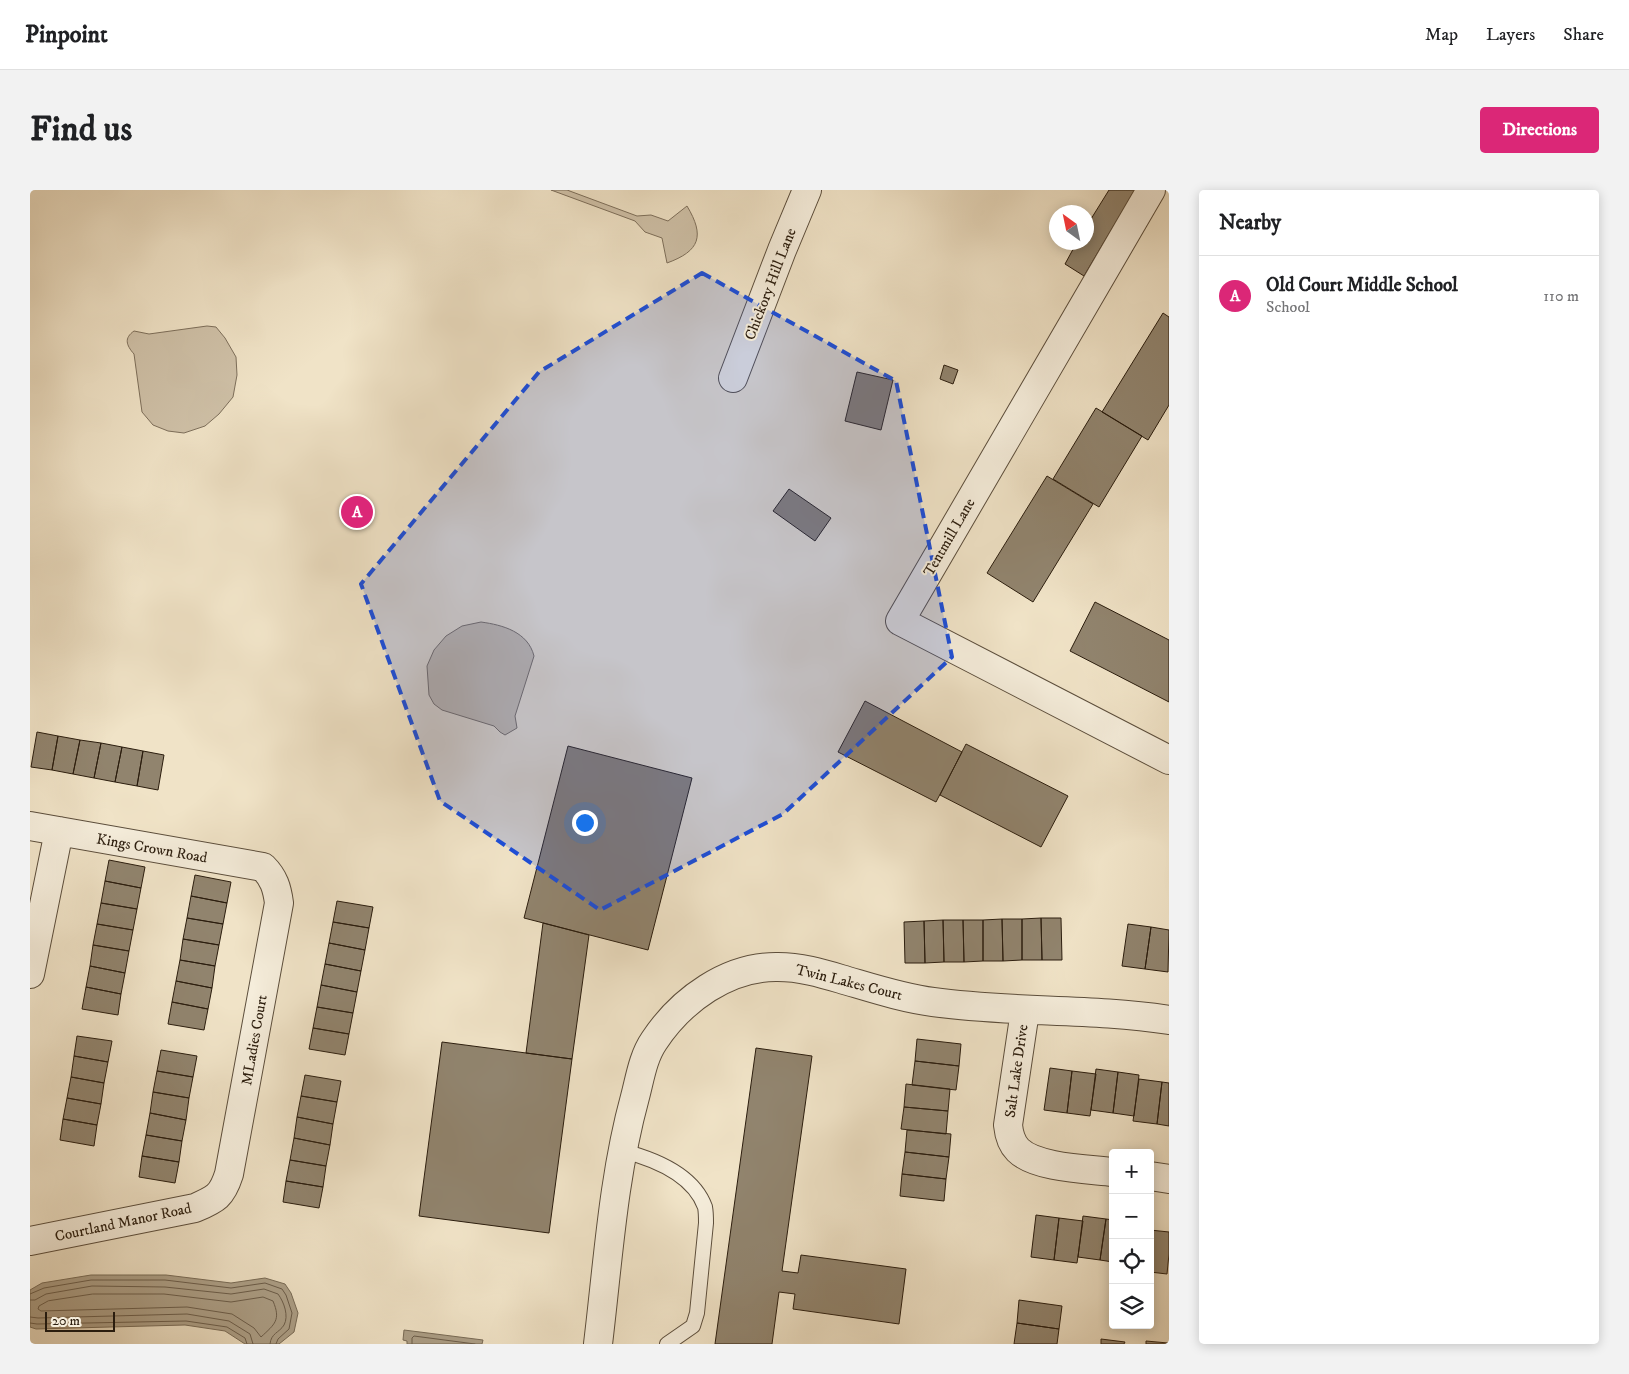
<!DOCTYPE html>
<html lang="en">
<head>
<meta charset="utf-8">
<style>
  :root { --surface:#fff; --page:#f2f2f2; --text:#202124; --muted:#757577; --line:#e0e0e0; --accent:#db2777 }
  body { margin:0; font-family:"IM FELL DW Pica",serif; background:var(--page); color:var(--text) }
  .controls { position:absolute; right:15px; bottom:15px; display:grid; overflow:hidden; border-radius:5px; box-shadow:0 2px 12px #0003 }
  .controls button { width:45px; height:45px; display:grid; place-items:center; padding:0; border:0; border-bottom:1px solid var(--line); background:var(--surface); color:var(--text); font:25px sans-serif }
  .compass { position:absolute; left:1019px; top:15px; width:45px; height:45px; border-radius:50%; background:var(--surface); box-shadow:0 2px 12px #0003; rotate:327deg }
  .scale { position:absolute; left:15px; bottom:12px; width:70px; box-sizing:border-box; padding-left:5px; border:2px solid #2b1d0e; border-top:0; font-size:14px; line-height:18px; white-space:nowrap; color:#2b1d0e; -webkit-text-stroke:4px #f5eddb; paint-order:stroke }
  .you { position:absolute; left:554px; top:632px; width:18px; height:18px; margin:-12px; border:4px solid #fff; border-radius:50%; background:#1a73e8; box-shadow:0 0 0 8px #1a73e833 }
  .badge { display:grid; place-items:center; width:32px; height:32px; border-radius:50%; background:var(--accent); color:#fff; font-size:16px; font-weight:700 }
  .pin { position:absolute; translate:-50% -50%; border:2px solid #fff; box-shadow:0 1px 5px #0006 }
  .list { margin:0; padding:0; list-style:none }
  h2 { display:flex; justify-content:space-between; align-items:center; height:65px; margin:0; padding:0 20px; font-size:21px }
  h2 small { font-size:16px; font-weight:400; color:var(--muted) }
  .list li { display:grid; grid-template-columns:32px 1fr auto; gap:15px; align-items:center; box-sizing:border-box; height:80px; padding:0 20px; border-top:1px solid var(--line) }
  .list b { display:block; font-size:19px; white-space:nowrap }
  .list p { margin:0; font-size:16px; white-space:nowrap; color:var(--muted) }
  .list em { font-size:16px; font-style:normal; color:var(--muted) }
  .icon { flex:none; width:28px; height:28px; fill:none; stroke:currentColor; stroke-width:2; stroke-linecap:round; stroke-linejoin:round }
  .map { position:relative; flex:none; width:1139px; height:1154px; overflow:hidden; border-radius:5px }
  header { display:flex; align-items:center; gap:30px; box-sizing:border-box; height:70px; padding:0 25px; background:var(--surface); border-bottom:1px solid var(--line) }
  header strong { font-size:24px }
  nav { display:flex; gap:28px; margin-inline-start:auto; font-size:18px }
  .intro { display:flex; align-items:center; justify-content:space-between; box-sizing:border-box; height:120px; padding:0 30px }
  h1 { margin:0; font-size:35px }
  .button { padding:12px 22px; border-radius:5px; background:var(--accent); color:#fff; font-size:18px; font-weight:700 }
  main { display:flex; gap:30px; padding:0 30px }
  aside { flex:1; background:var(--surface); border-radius:5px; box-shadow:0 2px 12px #0003 }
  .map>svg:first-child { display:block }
</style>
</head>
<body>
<header>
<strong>Pinpoint</strong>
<nav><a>Map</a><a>Layers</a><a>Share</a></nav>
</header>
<div class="intro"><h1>Find us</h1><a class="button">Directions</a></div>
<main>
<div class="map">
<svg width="1139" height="1154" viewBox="0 0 1139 1154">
  <rect width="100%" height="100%" fill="#f0e3c7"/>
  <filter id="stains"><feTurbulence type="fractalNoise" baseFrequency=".004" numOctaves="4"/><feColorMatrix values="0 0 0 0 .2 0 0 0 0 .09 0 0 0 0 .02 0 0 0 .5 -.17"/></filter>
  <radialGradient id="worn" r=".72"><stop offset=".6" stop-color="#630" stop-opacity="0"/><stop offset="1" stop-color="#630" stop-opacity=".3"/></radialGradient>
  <path fill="#cfc1a8" stroke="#7d6f5b" d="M521 0H537L607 26 621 25 638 31 657 16C675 46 670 61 637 73L632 48 615 42 605 31Z
    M177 136 186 137 195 148 206 167 207 185 203 207 189 224 175 236 154 243 138 241 123 235 112 222 104 164C96 155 94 148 104 141L119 144Z
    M451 432C473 435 498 442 504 466L485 526 487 538 475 545 470 542 464 536 412 520 404 514 399 505 397 476 404 460 416 446 432 436Z"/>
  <path fill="#ada088" stroke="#796c57" d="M61 1085H136L201 1093 235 1088 255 1094 261 1103 268 1123 264 1142 249 1154H215L195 1141 155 1135 6 1139 0 1137V1100L12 1093Z
    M374 1140 453 1150 452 1154H377V1151L373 1150Z"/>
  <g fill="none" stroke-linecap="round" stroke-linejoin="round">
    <path stroke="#6c5e4b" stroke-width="1" d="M0 1104 14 1098 61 1090H135L201 1098 235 1093 252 1099 256 1105 262 1123 259 1139 248 1149 246 1154
      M63 1104H134L201 1112 233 1107 243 1111C251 1130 245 1134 231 1147L224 1138 202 1124 157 1117 11 1121 8 1119 9 1116 18 1111Z
      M0 1110H5L16 1104 62 1096 135 1097 201 1104 234 1099 248 1104C254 1112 259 1126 254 1135 249 1143 241 1143 240 1154
      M0 1127 8 1128 157 1124 199 1131 220 1144 223 1154
      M0 1133 7 1134 156 1131 197 1137 215 1148 217 1154
      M382 1154V1148L384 1146 445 1154"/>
  </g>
  <path fill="#91846e" stroke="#2b1d0e" d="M1079 0H1105L1054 86 1035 74 1047 52H1056V37Z
    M1133 123 1139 127V215L1118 250 1072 222Z
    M914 175 928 180 923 194 910 189Z
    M827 182 863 190 851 240 815 231Z
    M1066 218 1112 246 1069 317 1023 289Z
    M1017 286 1063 314 1003 412 957 383Z
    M759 299 801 328 785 351 743 321Z
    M1065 412 1139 450V512L1040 461Z
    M835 511 932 562 906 612 808 562Z
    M7 542 28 546 22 580 1 577Z
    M28 546 50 550 43 584 22 580Z
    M50 550 71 553 64 588 43 584Z
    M71 553 92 557 85 592 64 588Z
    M936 554 1038 606 1011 657 910 605Z
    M538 556 662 588 618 760 494 728Z
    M92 557 113 561 107 596 85 592Z
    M113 561 134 565 128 600 107 596Z
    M79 670 115 677 111 698 75 691Z
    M165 685 201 692 197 713 161 706Z
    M75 691 111 698 107 719 71 713Z
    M161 706 197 713 193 734 157 728Z
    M307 711 343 717 339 738 303 732Z
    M71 713 107 719 103 740 67 734Z
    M157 728 193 734 189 755 153 749Z
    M1011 728 1012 770H992V729Z
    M1011 728H1031L1032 770H1012Z
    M972 729H992V770L973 771Z
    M972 729 973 771H953V730Z
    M913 730 914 772 895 773 894 731Z
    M913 730H933L934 772H914Z
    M933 730H953V771L934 772Z
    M894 731 895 773H875L874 732Z
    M303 732 339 738 335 760 299 753Z
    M513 733 559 745 542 869 496 863Z
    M67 734 103 740 99 761 63 755Z
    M1098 734 1121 737 1115 779 1092 776Z
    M1121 737 1139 740 1138 782 1115 779Z
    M153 749 189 755 185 776 150 770Z
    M299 753 335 760 331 781 295 774Z
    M63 755 99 761 95 783 60 776Z
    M150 770 185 776 182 798 146 791Z
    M295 774 331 781 327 802 291 795Z
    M60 776 95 783 91 804 56 797Z
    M146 791 182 798 178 819 142 812Z
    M291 795 327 802 323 823 287 817Z
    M56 797 91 804 88 825 52 819Z
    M142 812 178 819 174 840 138 834Z
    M287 817 323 823 319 844 283 838Z
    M283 838 319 844 315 865 279 859Z
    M47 846 82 851 78 872 44 866Z
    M887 849 931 854 929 876 885 871Z
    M412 852 542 869 519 1043 389 1026Z
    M726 858 782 866 752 1081 768 1083 771 1065 876 1079 869 1134 763 1119 765 1104 749 1102 742 1154H685Z
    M131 860 167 866 163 887 127 881Z
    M44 866 78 872 74 893 41 887Z
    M885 871 929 876 926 900 882 895Z
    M1020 878 1042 881 1037 923 1014 920Z
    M1066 879 1088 882 1083 923 1061 920Z
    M127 881 163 887 159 908 123 902Z
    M1042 881 1066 884 1060 926 1037 923Z
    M1088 882 1109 885 1104 926 1083 923Z
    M275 885 311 891 307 912 271 906Z
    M41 887 74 893 71 914 37 908Z
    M1109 889 1132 892 1127 934 1103 931Z
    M1132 892 1139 893V936L1127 934Z
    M876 894 920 899 918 921 874 917Z
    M123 902 159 908 156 930 120 923Z
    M271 906 307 912 303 934 267 927Z
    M37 908 71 914 67 935 33 929Z
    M874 917 918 921 916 944 871 939Z
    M120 923 156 930 152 951 116 945Z
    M267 927 303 934 300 955 264 948Z
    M33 929 67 935 64 956 30 950Z
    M877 940 921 944 919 967 875 962Z
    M116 945 152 951 149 972 112 966Z
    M264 948 300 955 296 976 260 970Z
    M875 962 919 967 916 989 872 984Z
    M112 966 149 972 145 993 109 987Z
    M260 970 296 976 293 997 256 991Z
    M872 984 916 989 914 1011 870 1006Z
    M256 991 293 997 289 1018 253 1012Z
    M1006 1025 1029 1028 1024 1070 1001 1067Z
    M1053 1026 1076 1029 1070 1070 1048 1067Z
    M1029 1028 1053 1031 1047 1073 1024 1070Z
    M1076 1029 1083 1030V1072L1070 1070Z
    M1120 1040 1139 1042V1064L1137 1084 1120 1082Z
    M989 1110 1032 1116 1029 1139 987 1133Z
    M987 1133 1029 1139 1027 1154H984Z
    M1071 1149 1095 1152 1094 1154H1071Z
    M1116 1151 1138 1153V1154H1116Z"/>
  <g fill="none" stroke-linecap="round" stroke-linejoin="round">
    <g stroke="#5c4e3c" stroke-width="16">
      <path id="service" d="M593 961C624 969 663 984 675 1017 676 1022 676 1028 676 1033L667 1123 663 1136 637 1154"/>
    </g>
    <g stroke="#5c4e3c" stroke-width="30">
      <path id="minor" d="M1121 0 870 431 1139 570
        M703 188 752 60 777 0
        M0 636 233 677C244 688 247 698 249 713L199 984C192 1006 186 1009 165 1018L0 1051
        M0 784 29 641
        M995 821 978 935C979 945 981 953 988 960 1006 978 1058 979 1083 982
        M1120 986 1139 989
        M568 1154C578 1072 583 987 605 907 610 888 613 867 624 851 651 810 698 776 748 777 770 777 791 783 811 789 842 798 872 808 903 812 981 823 1062 818 1139 830"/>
    </g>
    <use href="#service" stroke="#f5eddb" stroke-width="14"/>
    <use href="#minor" stroke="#f5eddb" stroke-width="28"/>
  </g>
  <path fill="#1d4ed8" fill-opacity="0.2" stroke="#1d4ed8" stroke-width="4" stroke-dasharray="10 6" stroke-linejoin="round" d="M672 83 866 191 922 467 753 624 570 720 410 611 331 394 509 182Z"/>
  <g text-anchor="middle" stroke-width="4" stroke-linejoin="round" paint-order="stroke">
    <g font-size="15" fill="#2b1d0e" stroke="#f5eddb">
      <text transform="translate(740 94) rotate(-69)" y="5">Chickory Hill Lane</text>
      <text transform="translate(919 347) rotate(-60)" y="5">Tentmill Lane</text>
      <text transform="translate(122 658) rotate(10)" y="5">Kings Crown Road</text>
      <text transform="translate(819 792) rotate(14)" y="5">Twin Lakes Court</text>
      <text transform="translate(224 850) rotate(-80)" y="5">MLadies Court</text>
      <text transform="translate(986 881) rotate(-82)" y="5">Salt Lake Drive</text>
      <text transform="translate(93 1032) rotate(-12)" y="5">Courtland Manor Road</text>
    </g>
  </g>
  <rect width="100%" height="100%" filter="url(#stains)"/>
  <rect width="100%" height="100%" fill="url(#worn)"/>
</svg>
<div class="controls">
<button>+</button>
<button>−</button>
<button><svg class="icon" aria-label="locate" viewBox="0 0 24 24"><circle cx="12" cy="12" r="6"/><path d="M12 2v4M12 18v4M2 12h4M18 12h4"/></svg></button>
<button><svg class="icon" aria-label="layers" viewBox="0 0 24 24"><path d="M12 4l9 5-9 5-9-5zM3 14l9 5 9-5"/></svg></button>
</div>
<svg class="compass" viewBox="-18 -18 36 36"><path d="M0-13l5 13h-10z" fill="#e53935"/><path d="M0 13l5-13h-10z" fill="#757577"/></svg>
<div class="scale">20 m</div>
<div class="you"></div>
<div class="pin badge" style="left:327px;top:322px">A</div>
</div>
<aside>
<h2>Nearby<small></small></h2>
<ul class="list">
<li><span class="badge">A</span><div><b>Old Court Middle School</b><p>School</p></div><em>110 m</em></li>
</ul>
</aside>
</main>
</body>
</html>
